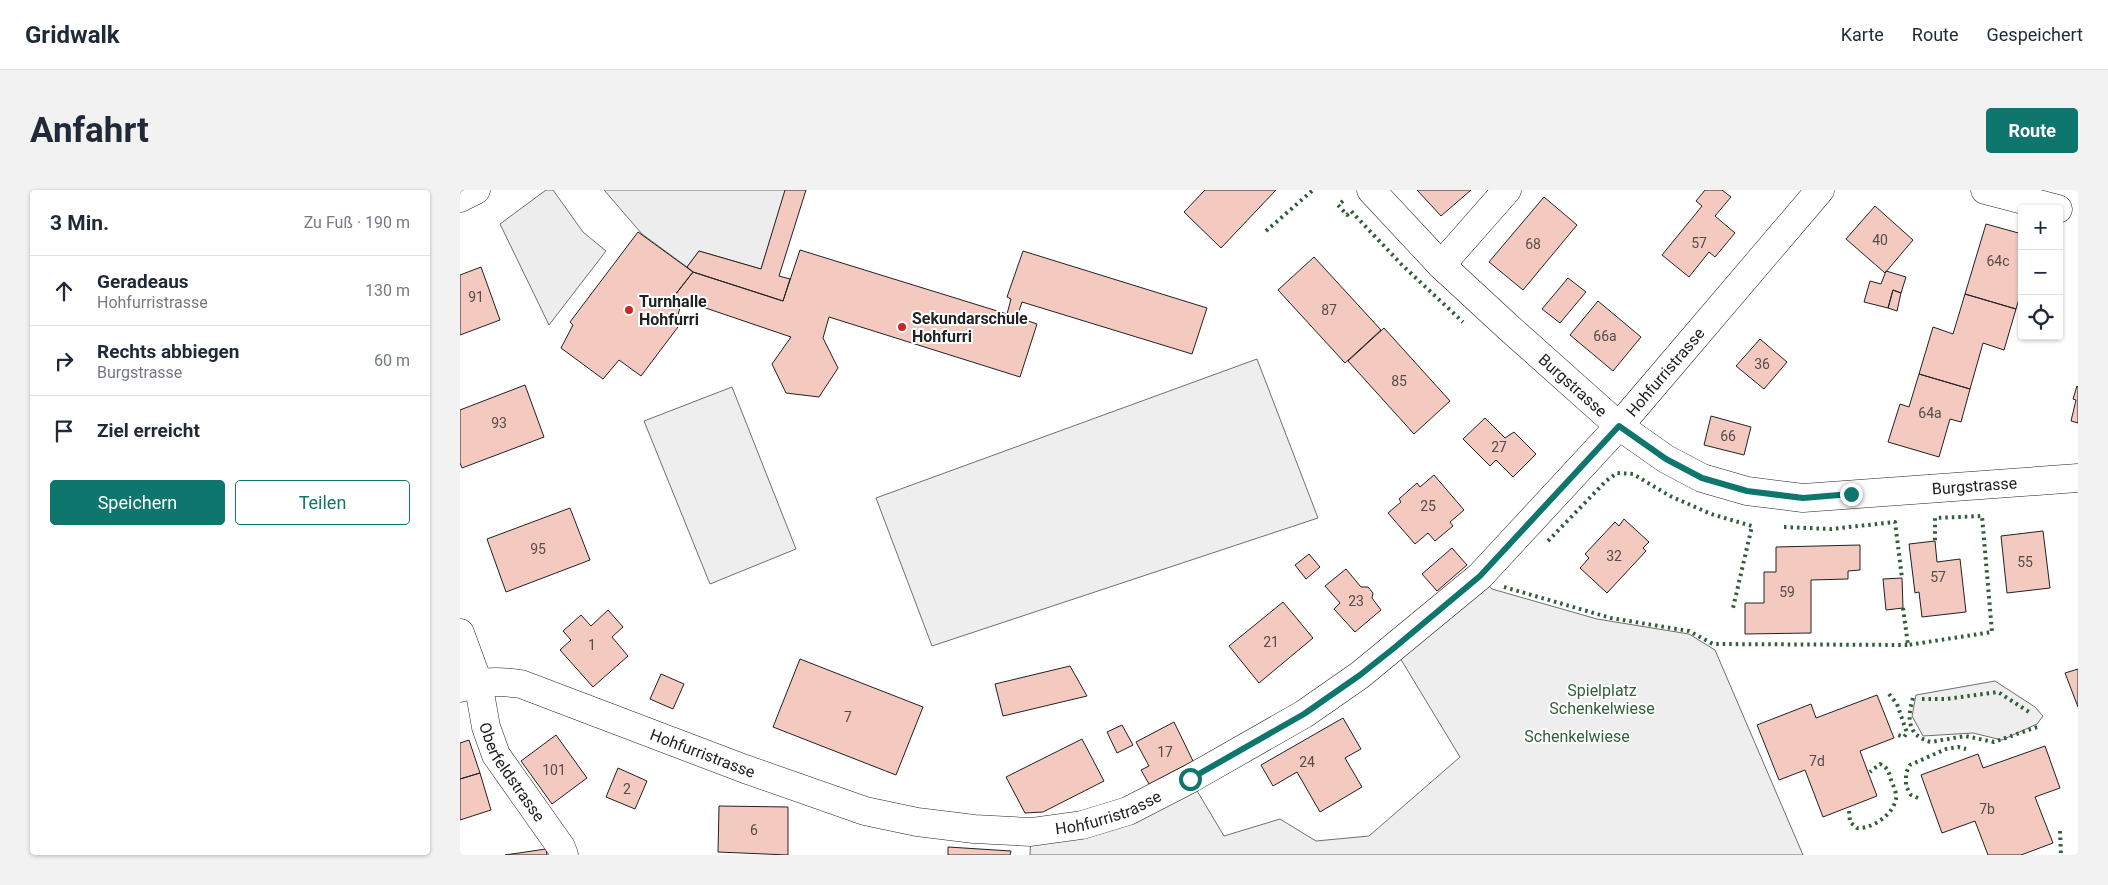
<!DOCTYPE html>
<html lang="de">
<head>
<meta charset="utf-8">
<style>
  :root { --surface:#fff; --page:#f2f2f3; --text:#1f2937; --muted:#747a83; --line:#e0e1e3; --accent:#0f766e }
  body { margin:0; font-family:Roboto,sans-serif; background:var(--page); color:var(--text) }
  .controls { position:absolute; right:15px; top:15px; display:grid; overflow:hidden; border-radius:5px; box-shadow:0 1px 4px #0004 }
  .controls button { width:45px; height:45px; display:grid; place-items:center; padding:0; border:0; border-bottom:1px solid var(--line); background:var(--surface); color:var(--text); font:25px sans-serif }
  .stop { position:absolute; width:15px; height:15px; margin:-11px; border:4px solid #0f766e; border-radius:50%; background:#fff }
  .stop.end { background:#0f766e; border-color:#fff; box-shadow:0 1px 5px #0008 }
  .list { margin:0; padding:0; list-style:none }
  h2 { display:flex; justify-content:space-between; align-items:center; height:65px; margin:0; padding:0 20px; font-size:21px }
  h2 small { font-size:16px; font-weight:400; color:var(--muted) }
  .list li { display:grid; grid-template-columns:32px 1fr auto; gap:15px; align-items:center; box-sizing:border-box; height:70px; padding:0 20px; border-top:1px solid var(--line) }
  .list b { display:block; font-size:19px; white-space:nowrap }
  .list p { margin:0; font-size:16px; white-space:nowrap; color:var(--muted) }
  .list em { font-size:16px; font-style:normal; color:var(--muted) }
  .actions { display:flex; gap:10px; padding:15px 20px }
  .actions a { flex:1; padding:11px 0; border:1px solid var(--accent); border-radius:5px; text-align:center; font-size:18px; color:var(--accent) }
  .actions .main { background:var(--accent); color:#fff }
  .icon { flex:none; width:28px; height:28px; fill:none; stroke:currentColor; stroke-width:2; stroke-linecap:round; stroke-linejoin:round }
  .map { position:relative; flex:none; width:1618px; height:665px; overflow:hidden; border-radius:5px }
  header { display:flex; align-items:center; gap:30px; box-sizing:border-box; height:70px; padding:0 25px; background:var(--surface); border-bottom:1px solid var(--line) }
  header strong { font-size:24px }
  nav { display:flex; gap:28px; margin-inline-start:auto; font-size:18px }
  .intro { display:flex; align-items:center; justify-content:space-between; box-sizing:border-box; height:120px; padding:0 30px }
  h1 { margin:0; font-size:35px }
  .button { padding:12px 22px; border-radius:5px; background:var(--accent); color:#fff; font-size:18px; font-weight:700 }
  main { display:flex; gap:30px; padding:0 30px }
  aside { flex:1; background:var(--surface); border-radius:5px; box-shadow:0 1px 4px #0004 }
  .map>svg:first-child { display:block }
</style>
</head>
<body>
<header>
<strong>Gridwalk</strong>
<nav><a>Karte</a><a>Route</a><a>Gespeichert</a></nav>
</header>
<div class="intro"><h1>Anfahrt</h1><a class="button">Route</a></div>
<main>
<aside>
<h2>3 Min.<small>Zu Fuß · 190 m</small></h2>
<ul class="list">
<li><svg class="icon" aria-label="ahead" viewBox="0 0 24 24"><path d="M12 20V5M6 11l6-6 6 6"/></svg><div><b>Geradeaus</b><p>Hohfurristrasse</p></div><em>130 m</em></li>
<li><svg class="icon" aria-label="right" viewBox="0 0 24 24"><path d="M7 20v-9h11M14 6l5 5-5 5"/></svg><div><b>Rechts abbiegen</b><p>Burgstrasse</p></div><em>60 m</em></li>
<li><svg class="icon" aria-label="arrive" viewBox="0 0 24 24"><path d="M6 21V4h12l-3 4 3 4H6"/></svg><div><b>Ziel erreicht</b></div></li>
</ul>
<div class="actions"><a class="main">Speichern</a><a>Teilen</a></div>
</aside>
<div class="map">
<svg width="1618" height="665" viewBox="0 0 1618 665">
  <rect width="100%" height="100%" fill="#fff"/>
  <path fill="#eee" stroke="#6f6f6f" d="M797 169 858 328 472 456 416 308Z
    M272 197 336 359 250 394 184 231Z
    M1020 386 1032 399 1137 429 1229 444 1255 460 1343 665H570L571 642 730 589 764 646 820 629 856 651 909 646 1000 567 934 458Z
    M1535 491 1575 517 1583 526 1577 534 1542 550 1513 543 1463 546 1452 526 1456 505Z"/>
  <path fill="#ededed" stroke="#6f6f6f" d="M86 0H93L123 42 146 61 89 135 40 34Z
    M144 0H326L301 79 239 61 227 77 182 44Z"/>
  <path fill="#f3c9c0" stroke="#222" d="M325 0H346L319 86 330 89 323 111 233 82 227 77 239 61 301 79Z
    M745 0H816L761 58 724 22Z
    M957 0H1011L981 26Z
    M1245 0H1262L1271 7 1255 26 1275 43 1255 67 1249 62 1229 87 1202 65 1242 16 1236 11Z
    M1084 7 1117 35 1063 100 1029 72Z
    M1415 16 1453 50 1425 83 1386 49Z
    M1526 34 1562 44V99L1556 119 1505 104Z
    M178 42 233 82 215 105 222 110 217 129 221 133 181 186 159 170 143 189 101 158 113 135 110 132Z
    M340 60 547 124 551 109 547 107 563 61 747 118 732 164 562 112 557 127 577 134 560 187 369 127 363 148 378 178 359 207 326 203 312 174 331 147 222 110 215 105 233 82 323 111Z
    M854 67 921 140 885 173 818 100Z
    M21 77 40 130 0 145V85Z
    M1426 81 1446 87 1441 103 1433 100 1428 118 1404 112 1410 91 1421 94Z
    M1108 88 1126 102 1100 133 1082 119Z
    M1433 100 1441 103 1437 121 1428 118Z
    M1505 104 1556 119 1544 160 1523 153 1510 199 1459 184 1473 137 1493 144Z
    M1138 111 1181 147 1153 181 1110 145Z
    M924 138 990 211 954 244 888 171Z
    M1300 149 1327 172 1304 199 1276 176Z
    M1459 184 1510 199 1501 232 1490 229 1479 267 1428 252 1440 214 1449 217Z
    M65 195 84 247 2 278 0 273V220Z
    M1617 196 1618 197V233L1611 231 1616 210 1613 209Z
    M1251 226 1291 237 1284 265 1244 255Z
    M1025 228 1045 248 1054 242 1076 264 1053 287 1036 270 1030 276 1003 249Z
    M974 285 1004 320 990 332 993 336 975 351 968 343 955 354 928 323 941 312 939 309 957 293 960 297Z
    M110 318 130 370 46 402 27 349Z
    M1164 329 1189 352 1183 358 1186 361 1147 403 1120 378 1129 368 1125 364 1155 332 1159 336Z
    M1583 341 1590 398 1547 403 1541 346Z
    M1475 351 1477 372 1500 369 1506 422 1462 427 1459 402 1455 403 1449 354Z
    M1400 355V380L1388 381V389L1351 390V443L1285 444V413H1304V382H1316V357Z
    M992 358 1007 375 977 401 962 384Z
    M849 364 860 377 846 389 835 375Z
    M886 379 901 397H908L913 403 912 408 921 420 895 442 874 419 880 413 865 396Z
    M1442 388 1443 418 1426 420 1423 389Z
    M823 412 853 448 799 493 769 456Z
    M148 420 163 437 152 447 168 466 133 497 100 460 111 450 103 441 121 425 131 436Z
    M340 469 463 517 436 585 313 537Z
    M610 476 627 506 543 526 535 494Z
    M1618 479V517L1605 483Z
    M201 484 224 494 213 519 190 509Z
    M1417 505 1434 548 1400 561 1417 606 1363 627 1345 580 1319 590 1297 535 1351 514 1356 528Z
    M883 528 901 559 885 568 902 597 860 622 837 582 813 596 801 575Z
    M714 532 733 571 689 594 681 580 689 576 676 552Z
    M662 535 673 555 657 563 647 542Z
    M96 545 127 588 92 614 61 571Z
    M622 549 644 591 583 622 565 623 546 587Z
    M9 550 20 583 0 589V553Z
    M1585 556 1600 598 1575 607 1593 653 1561 665H1528L1515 631 1482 643 1461 585 1518 564 1523 578Z
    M158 578 187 591 175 619 146 607Z
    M20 583 31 620 0 630V589Z
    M259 616 328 617V665L258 662Z
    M488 657 551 661 550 665H488Z
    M86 659 87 665H45Z"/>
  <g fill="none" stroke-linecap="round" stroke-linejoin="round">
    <g stroke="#222" stroke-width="29">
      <g id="minor">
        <path id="s1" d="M911 0 981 75 1048 137 1159 236 1206 269 1242 288 1287 301 1343 308 1618 288"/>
        <path d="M1525 0 1598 19"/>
        <path d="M0 8 16 0"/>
        <path d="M981 75 1047 0"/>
        <path id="s2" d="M0 443 18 492 26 537 36 565 101 657 104 665"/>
        <path id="s3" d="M0 498C21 491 39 491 61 494L285 579 405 621 457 632 514 639 571 642 622 635 668 621 730 589 844 524 900 485 1020 386 1159 236 1360 0"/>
      </g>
    </g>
    <use href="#minor" stroke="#fff" stroke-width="28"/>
    <path stroke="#2f5e38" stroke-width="4" stroke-dasharray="2.5 4" stroke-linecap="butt" d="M883 11 878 15 887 25 891 21 942 75 1003 132
      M806 41 853 0
      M1324 337 1371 339 1435 332 1442 388
      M1088 351 1146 291 1157 283 1173 284 1210 306 1251 324 1292 336 1273 418
      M1044 397 1151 428 1229 441 1253 454 1448 455
      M1443 418 1448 455 1532 442 1522 326 1475 328V351
      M1429 504 1437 514 1447 543 1444 547 1435 544
      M1453 508C1447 528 1447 546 1471 552L1505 546 1534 552 1577 537
      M1462 509H1486L1538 502 1569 522
      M1458 608 1451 605 1446 596V583L1450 575 1486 559 1498 557 1506 559
      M1389 621 1390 632 1397 638C1412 639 1433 625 1436 609 1437 603 1433 595 1431 590 1429 583 1428 577 1420 574L1410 582
      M1600 641 1601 665"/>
  </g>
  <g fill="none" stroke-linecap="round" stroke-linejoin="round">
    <path stroke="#0f766e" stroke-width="6" d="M730 589 844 524 900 485 934 458 1020 386 1159 236 1206 269 1242 288 1287 301 1343 308 1391 304"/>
  </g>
  <g fill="#c62828" stroke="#fff" stroke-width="2">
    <circle cx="169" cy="120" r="5"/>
    <circle cx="442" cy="137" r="5"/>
  </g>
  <g text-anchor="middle" stroke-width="4" stroke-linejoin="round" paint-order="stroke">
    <g font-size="14" fill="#564c4a">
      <text x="1420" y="55">40</text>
      <text x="1239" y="58">57</text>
      <text x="1073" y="59">68</text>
      <text x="1538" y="76">64c</text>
      <text x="16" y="112">91</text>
      <text x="869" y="125">87</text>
      <text x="1145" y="151">66a</text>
      <text x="1302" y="179">36</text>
      <text x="939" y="196">85</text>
      <text x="1470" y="228">64a</text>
      <text x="39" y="238">93</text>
      <text x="1268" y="251">66</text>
      <text x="1039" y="262">27</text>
      <text x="968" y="321">25</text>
      <text x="78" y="364">95</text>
      <text x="1154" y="371">32</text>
      <text x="1565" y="377">55</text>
      <text x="1478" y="392">57</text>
      <text x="1327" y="407">59</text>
      <text x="896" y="416">23</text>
      <text x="811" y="457">21</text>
      <text x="132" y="460">1</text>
      <text x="388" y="532">7</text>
      <text x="705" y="567">17</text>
      <text x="1357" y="576">7d</text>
      <text x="847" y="577">24</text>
      <text x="94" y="585">101</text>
      <text x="167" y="604">2</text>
      <text x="1527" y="624">7b</text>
      <text x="294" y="645">6</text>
    </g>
    <g font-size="16" font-weight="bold" fill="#222" stroke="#fff" text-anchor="start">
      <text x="179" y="117">Turnhalle<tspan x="179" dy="18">Hohfurri</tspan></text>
      <text x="452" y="134">Sekundarschule<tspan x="452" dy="18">Hohfurri</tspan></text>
    </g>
    <g font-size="16" fill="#222" stroke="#fff">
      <text dy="6" stroke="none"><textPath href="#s3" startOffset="1396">Hohfurristrasse</textPath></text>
      <text dy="6" stroke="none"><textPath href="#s1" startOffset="281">Burgstrasse</textPath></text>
      <text dy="6" stroke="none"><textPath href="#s1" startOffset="716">Burgstrasse</textPath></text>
      <text dy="6" stroke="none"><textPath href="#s3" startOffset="256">Hohfurristrasse</textPath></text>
      <text dy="6" stroke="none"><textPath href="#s2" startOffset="150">Oberfeldstrasse</textPath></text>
      <text dy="6" stroke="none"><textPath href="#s3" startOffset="676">Hohfurristrasse</textPath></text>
    </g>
    <g font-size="16" fill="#2f5e38" stroke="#fff">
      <text x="1142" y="506">Spielplatz<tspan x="1142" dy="18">Schenkelwiese</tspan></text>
      <text x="1117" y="552">Schenkelwiese</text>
    </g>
  </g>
</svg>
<div class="controls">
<button>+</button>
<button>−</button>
<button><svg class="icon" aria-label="locate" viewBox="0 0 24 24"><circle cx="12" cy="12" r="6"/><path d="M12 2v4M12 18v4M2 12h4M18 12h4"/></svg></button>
</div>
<div class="stop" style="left:730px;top:589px"></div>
<div class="stop end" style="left:1391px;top:304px"></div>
</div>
</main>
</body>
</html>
